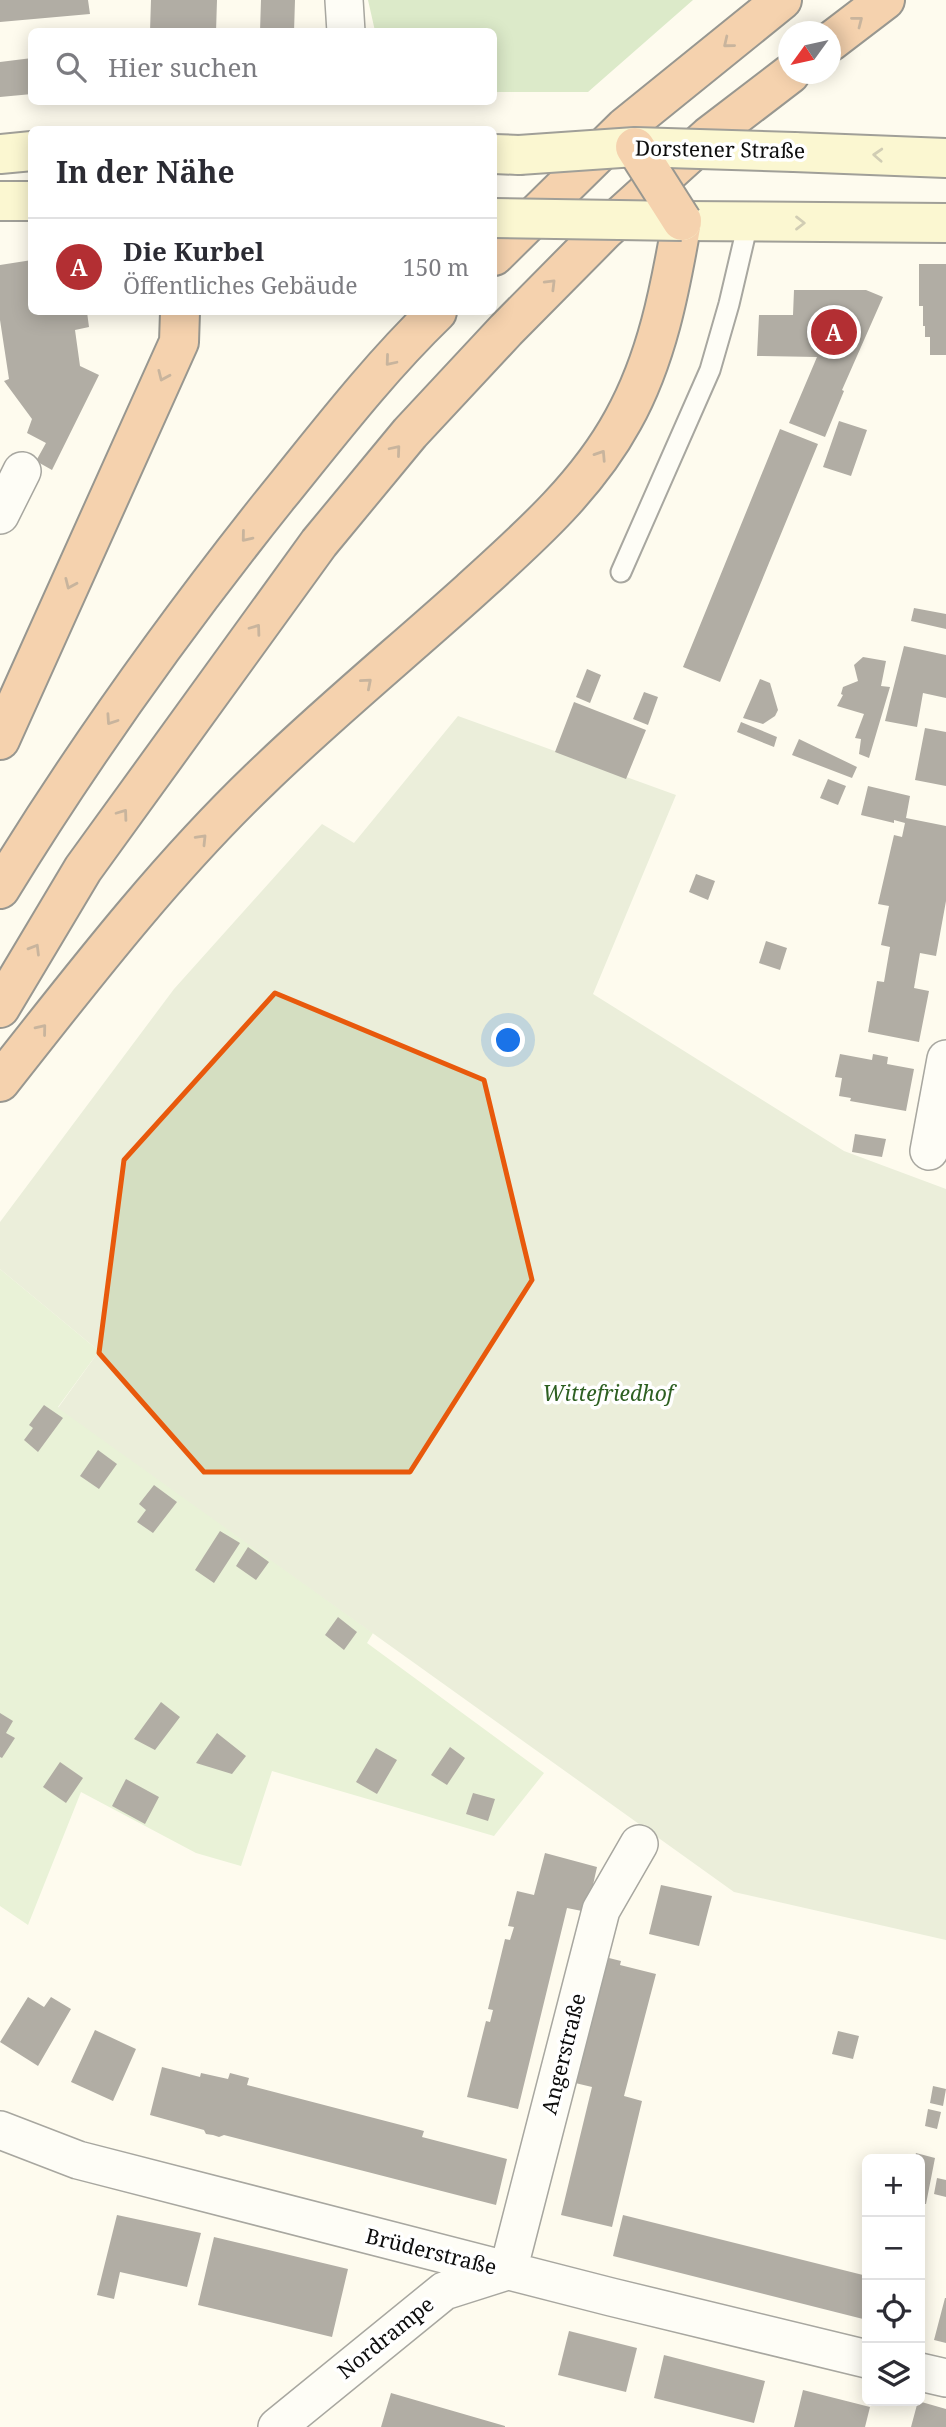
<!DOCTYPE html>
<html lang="de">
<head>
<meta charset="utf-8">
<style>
  :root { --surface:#fff; --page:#f7f7f7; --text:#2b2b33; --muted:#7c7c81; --line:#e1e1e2; --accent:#b32f33 }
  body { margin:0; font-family:"Noto Serif",serif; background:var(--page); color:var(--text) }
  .controls { position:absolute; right:21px; bottom:21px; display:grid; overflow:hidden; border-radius:10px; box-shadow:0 4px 18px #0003 }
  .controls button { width:63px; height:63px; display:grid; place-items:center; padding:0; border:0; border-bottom:2px solid var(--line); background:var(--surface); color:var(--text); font:35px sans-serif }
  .compass { position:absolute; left:778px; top:21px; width:63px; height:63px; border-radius:50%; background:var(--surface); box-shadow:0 4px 18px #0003; rotate:237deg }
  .you { position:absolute; left:509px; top:1041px; width:24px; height:24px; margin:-18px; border:5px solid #fff; border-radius:50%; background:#1a73e8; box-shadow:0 0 0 10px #1a73e833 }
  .badge { display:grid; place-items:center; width:46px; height:46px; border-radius:50%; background:var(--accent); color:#fff; font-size:23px; font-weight:700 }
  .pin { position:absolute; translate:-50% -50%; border:4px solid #fff; box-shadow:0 2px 7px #0006 }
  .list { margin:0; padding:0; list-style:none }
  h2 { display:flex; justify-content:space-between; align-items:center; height:91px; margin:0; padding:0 28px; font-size:30px }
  h2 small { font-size:23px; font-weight:400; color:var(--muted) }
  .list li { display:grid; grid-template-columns:46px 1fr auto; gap:21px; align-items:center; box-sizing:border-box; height:98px; padding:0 28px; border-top:2px solid var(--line) }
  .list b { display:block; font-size:26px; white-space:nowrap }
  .list p { margin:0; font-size:23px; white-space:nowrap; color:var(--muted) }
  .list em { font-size:23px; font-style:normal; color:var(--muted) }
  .icon { flex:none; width:38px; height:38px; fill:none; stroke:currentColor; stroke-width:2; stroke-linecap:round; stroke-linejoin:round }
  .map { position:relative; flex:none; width:946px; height:2427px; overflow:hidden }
  .search { position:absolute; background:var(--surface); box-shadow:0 4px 18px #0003; left:28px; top:28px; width:469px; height:77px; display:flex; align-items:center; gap:18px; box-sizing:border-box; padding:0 24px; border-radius:10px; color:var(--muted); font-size:26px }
  .panel { position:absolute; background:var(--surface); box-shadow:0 4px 18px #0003; left:28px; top:126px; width:469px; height:189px; border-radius:10px }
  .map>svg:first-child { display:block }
</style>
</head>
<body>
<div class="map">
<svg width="946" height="2427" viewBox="0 0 946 2427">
  <rect width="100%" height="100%" fill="#fefbee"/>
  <path fill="#d0e6ba" d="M0 1269 99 1351 58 1407 373 1633 367 1643 544 1773 494 1836 272 1771 241 1866 196 1853 81 1792 28 1925 0 1906Z"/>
  <path fill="#b4d59b" d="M368 0H693L588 92H494V32L375 31Z"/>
  <path fill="#d4dec1" d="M458 716 676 795 593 994 844 1151 946 1189V1940L734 1892 58 1408 99 1351 0 1269V1222L174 989 322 824 354 843Z"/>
  <path fill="#554e4a" d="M0 0H88L90 14 0 22Z
    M151 0H217L216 32H150Z
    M261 0H295L294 32H260Z
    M32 58V94L0 97V62Z
    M32 260V312H87L89 327 75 330 80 366 99 375 52 470 36 461 46 443 27 433 32 419 4 381 9 379 0 320V265Z
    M919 264H946V355H930V337H925V326H923V306H919Z
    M794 290H866L883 297 842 390 844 391 825 437 789 423 817 357 757 356 759 315H793Z
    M839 421 867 430 851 476 823 467Z
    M780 429 818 444 720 682 683 667Z
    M914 608 946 614V629L911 621Z
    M904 646 946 655V698L923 693 917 727 885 721Z
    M863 657 886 661 881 686 890 687 869 758 859 754 861 739 855 738 864 714 837 706 843 695 841 694 843 687 858 681 854 665Z
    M587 669 601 675 590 703 576 697Z
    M760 679 770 683 778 710 775 716 763 724 743 718Z
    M644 692 658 697 648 725 633 719Z
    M574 702 646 730 626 779 555 752Z
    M741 722 777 737 774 747 737 732Z
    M925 728 946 732V786L915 780Z
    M799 739 857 767 852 778 792 755Z
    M828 779 846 786 838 805 820 798Z
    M868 786 910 796 906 818 946 826V901L936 956 920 953 914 988 929 991 919 1042 868 1032 877 981 884 982 890 947 881 945 889 906 878 904 894 835 902 837 905 823 894 820V823L861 815Z
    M696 874 715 881 708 900 689 892Z
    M766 941 787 948 780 970 759 963Z
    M840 1054 872 1060 873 1054 888 1057 887 1064 914 1069 906 1111 850 1101 851 1098 839 1096 842 1078 835 1077Z
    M855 1134 886 1139 882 1157 852 1152Z
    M44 1405 63 1418 38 1452 24 1440 33 1428 29 1425Z
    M98 1450 117 1464 99 1489 80 1476Z
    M154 1485 177 1502 153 1533 137 1522 146 1510 139 1504Z
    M220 1531 240 1543 214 1583 195 1570Z
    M248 1547 269 1562 256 1580 236 1566Z
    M338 1617 357 1632 344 1650 325 1635Z
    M161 1702 180 1717 155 1750 134 1739Z
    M0 1713 13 1721 6 1733 15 1738 2 1758 0 1757Z
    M217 1733 246 1756 232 1774 196 1763Z
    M450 1747 465 1758 447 1785 431 1775Z
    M376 1748 397 1760 377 1794 356 1782Z
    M60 1762 83 1778 66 1803 43 1787Z
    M126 1779 159 1797 145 1824 112 1806Z
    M473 1793 495 1799 488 1821 466 1814Z
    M545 1853 597 1867 587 1912 567 1908 518 2109 467 2097 486 2021 490 2022 493 2010 488 2009 505 1939 510 1940 514 1927 508 1926 517 1891 534 1895Z
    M661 1885 712 1896 699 1946 649 1934Z
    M605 1957 621 1961 620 1965 656 1974 624 2096 642 2101 612 2227 561 2215 592 2087 571 2082Z
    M28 1997 44 2007 51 1997 71 2009 38 2066 0 2042Z
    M95 2030 136 2049 113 2101 71 2082Z
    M838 2031 859 2036 853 2059 832 2054Z
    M162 2067 200 2077 201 2073 228 2079 230 2073 249 2078 247 2085 424 2131 422 2137 507 2159 496 2205 224 2135 219 2137 213 2135 206 2134 204 2130 150 2115Z
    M933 2086 946 2089 943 2106 930 2103Z
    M928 2109 941 2112 937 2129 925 2126Z
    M916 2153 935 2158 926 2204H924L921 2217 920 2159H914Z
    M937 2178 946 2180V2197L934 2194Z
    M117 2215 201 2233 187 2287 120 2272 114 2299 97 2295Z
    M623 2215 867 2276V2320L613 2256Z
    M214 2237 348 2269 332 2337 198 2305Z
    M945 2298H946V2343L934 2340Z
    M569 2331 637 2348 626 2392 558 2375Z
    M664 2355 765 2381 754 2423 654 2398Z
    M803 2390 870 2407 865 2427H794Z
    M391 2393 505 2426V2427H381Z
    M918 2401 946 2409V2427H911Z"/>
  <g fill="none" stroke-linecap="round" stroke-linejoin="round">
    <g stroke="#404040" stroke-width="23">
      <path id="lane" d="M621 572 710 370 729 304 748 223"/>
    </g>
    <g stroke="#404040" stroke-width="40">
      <path id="street" d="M344 0 346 32
        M0 515 22 471
        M929 1151 946 1059
        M0 2130 78 2160 611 2297 867 2359
        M508 2271 601 1910 639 1844
        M920 2372 946 2378
        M277 2427 444 2291 507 2271"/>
    </g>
    <g stroke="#2f2f2f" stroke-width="42">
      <path id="secondary" d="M794 152 946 158
        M0 154 32 151
        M494 154 519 155
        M0 201H32
        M682 221 946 223"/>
    </g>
    <g stroke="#1e1e1e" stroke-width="42">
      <path id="highway" d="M830 42 885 0
        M494 256 625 127 782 0
        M0 740 179 342 180 312
        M0 889C84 752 178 621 278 496 329 433 379 368 437 312
        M0 1008 83 869 319 543 410 433 506 330 604 231 709 136 790 74
        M0 1082C82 978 164 871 260 779 327 714 400 654 470 591 526 540 586 488 623 420 657 359 670 290 682 221"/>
    </g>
    <use href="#lane" stroke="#fff" stroke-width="19"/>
    <use href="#street" stroke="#fff" stroke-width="37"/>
    <use href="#secondary" stroke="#f9f2ae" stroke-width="38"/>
    <use href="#highway" stroke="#eaa160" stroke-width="38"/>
    <g stroke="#2f2f2f" stroke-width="42" stroke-linecap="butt">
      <path id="secondary-bridge" d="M519 155 635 147 794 152
        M494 218 682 221"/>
    </g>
    <g stroke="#1e1e1e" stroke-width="42" stroke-linecap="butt">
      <path id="highway-bridge" d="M635 147 682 221"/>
    </g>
    <use href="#secondary-bridge" stroke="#f9f2ae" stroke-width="38"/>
    <use href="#highway-bridge" stroke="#eaa160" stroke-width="38"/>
  </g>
  <defs><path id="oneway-chevron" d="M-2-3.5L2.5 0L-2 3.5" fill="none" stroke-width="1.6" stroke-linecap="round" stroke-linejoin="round" transform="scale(1.75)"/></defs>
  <g stroke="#875e3b">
    <use href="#oneway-chevron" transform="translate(858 21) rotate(-38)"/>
    <use href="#oneway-chevron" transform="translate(728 43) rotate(141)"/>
    <use href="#oneway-chevron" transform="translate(551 284) rotate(-45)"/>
    <use href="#oneway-chevron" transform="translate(390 361) rotate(130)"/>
    <use href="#oneway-chevron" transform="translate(163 376) rotate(114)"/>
    <use href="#oneway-chevron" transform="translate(396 450) rotate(-50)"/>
    <use href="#oneway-chevron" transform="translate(601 455) rotate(-57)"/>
    <use href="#oneway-chevron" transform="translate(246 537) rotate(129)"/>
    <use href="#oneway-chevron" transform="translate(70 584) rotate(114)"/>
    <use href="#oneway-chevron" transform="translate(256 629) rotate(-54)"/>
    <use href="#oneway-chevron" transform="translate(367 683) rotate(-41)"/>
    <use href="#oneway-chevron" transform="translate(111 720) rotate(124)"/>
    <use href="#oneway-chevron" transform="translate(123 814) rotate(-54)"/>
    <use href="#oneway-chevron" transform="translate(202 839) rotate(-46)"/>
    <use href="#oneway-chevron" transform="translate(35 949) rotate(-59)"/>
    <use href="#oneway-chevron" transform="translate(42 1029) rotate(-51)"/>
  </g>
  <g stroke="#9b966e">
    <use href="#oneway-chevron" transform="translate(878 155) rotate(-177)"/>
    <use href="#oneway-chevron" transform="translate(800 223)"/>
  </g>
  <path d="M0 0H946V2427H0ZM275 993 484 1080 532 1280 410 1472H204L99 1353 124 1160Z" fill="#fefbee" fill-opacity=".55" fill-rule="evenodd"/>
  <path fill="none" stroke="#e8590c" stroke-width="5" stroke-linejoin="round" d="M275 993 484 1080 532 1280 410 1472H204L99 1353 124 1160Z"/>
  <g text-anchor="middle" stroke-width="7" stroke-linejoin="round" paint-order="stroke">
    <g font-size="21" fill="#0d0d0d" stroke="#fff">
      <text transform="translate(720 150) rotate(1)" y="7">Dorstener Straße</text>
      <text transform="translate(564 2054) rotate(-76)" y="7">Angerstraße</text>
      <text transform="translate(431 2252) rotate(14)" y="7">Brüderstraße</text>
      <text transform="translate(386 2338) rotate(-39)" y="7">Nordrampe</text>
    </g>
    <g font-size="21" font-style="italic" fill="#2e6022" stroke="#fff">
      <text x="608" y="1401">Wittefriedhof</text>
    </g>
  </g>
</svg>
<div class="controls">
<button>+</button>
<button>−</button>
<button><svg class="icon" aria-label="locate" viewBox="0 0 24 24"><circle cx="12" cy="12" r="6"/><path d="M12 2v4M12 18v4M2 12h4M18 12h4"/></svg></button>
<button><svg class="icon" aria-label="layers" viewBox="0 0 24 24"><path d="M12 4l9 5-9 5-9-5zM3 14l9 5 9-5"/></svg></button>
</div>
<svg class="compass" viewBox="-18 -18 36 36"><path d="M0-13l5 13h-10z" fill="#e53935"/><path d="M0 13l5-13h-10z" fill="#7c7c81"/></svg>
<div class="you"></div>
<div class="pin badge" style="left:834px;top:332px">A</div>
<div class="search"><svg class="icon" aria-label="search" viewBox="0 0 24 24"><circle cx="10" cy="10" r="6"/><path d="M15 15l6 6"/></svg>Hier suchen</div>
<section class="panel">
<h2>In der Nähe<small></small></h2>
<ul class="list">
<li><span class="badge">A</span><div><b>Die Kurbel</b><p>Öffentliches Gebäude</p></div><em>150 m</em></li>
</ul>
</section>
</div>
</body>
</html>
